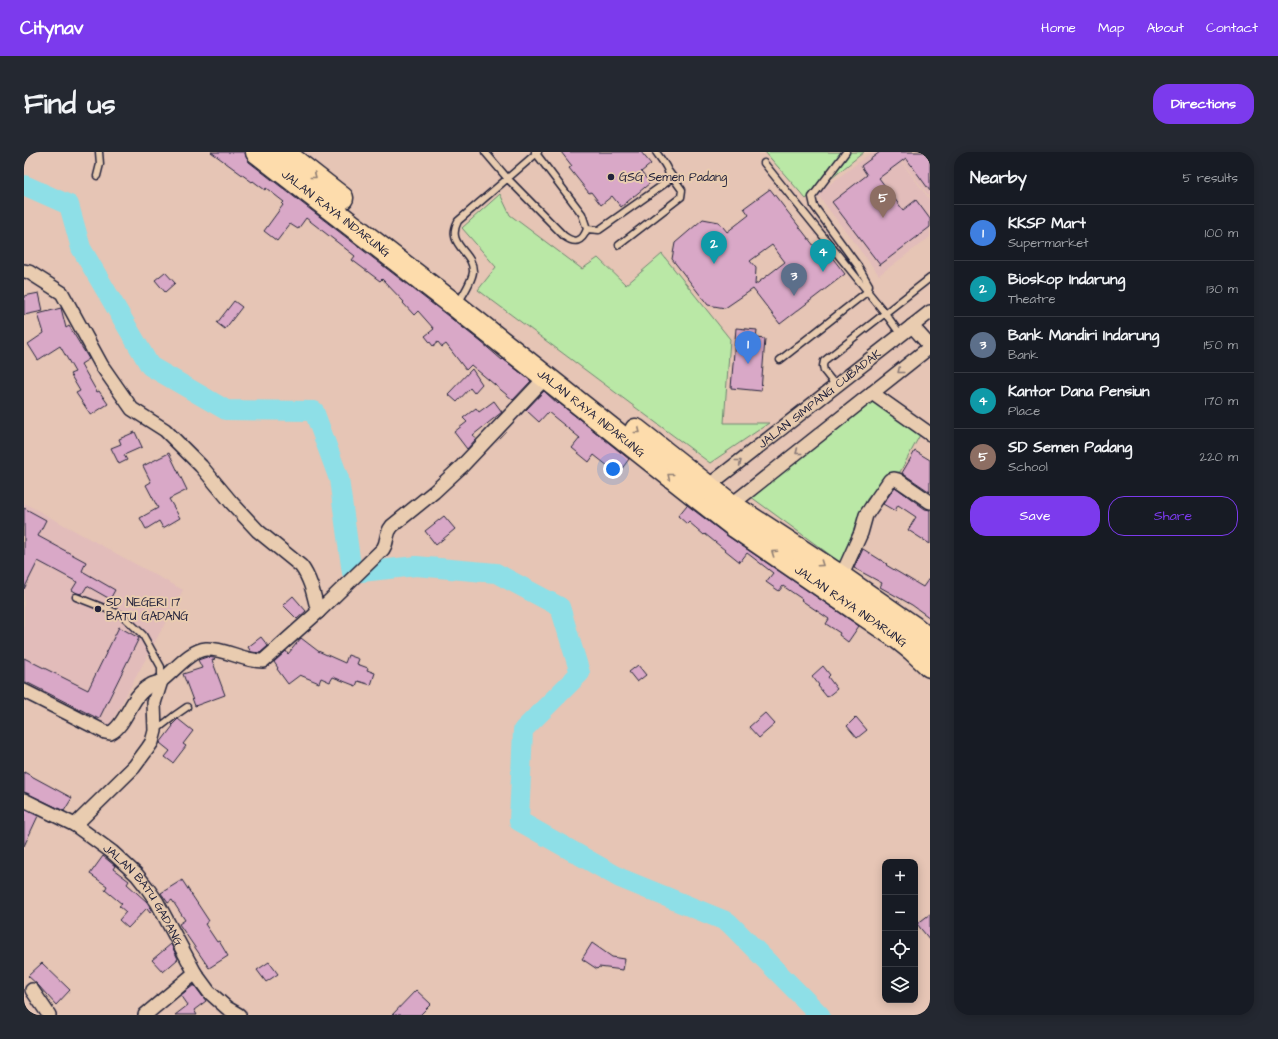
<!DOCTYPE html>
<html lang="en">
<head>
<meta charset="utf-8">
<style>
  :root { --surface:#171b24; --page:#242831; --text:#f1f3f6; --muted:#9ea1a6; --line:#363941; --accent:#7c3aed }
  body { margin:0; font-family:"Architects Daughter",sans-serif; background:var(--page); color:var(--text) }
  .controls { position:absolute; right:12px; bottom:12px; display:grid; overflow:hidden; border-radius:8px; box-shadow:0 2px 10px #0003 }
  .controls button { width:36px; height:36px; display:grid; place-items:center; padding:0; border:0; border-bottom:1px solid var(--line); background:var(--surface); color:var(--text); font:20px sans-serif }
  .you { position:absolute; left:589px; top:317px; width:14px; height:14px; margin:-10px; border:3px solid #fff; border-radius:50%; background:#1a73e8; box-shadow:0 0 0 6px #1a73e833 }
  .badge { display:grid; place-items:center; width:26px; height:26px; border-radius:50%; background:var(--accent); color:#fff; font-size:13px; font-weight:700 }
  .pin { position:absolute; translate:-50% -33px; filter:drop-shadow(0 1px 2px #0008) }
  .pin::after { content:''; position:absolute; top:21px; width:14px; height:12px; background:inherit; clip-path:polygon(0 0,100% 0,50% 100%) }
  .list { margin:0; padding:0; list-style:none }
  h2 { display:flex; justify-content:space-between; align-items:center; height:52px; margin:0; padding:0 16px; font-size:17px }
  h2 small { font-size:13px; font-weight:400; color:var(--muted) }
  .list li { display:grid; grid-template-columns:26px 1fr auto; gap:12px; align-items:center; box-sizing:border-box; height:56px; padding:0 16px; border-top:1px solid var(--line) }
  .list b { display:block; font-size:15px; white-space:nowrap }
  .list p { margin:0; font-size:13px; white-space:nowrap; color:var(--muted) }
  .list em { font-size:13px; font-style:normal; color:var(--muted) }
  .actions { display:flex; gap:8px; padding:12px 16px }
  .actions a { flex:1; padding:9px 0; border:1px solid var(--accent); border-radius:16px; text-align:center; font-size:14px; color:var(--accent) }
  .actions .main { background:var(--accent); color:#fff }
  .icon { flex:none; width:22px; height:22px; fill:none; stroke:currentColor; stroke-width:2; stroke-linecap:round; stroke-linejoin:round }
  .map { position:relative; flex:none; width:906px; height:863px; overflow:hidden; border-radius:16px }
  header { display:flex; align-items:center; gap:24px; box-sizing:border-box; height:56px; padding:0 20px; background:var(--accent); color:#fff }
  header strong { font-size:19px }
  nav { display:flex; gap:22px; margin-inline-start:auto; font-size:14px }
  .intro { display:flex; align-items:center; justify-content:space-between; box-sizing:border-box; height:96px; padding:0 24px }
  h1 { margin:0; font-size:28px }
  .button { padding:10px 18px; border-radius:16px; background:var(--accent); color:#fff; font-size:14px; font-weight:700 }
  main { display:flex; gap:24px; padding:0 24px }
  aside { flex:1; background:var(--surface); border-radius:16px; box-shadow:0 2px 10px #0003 }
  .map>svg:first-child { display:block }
</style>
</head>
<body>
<header>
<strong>Citynav</strong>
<nav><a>Home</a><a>Map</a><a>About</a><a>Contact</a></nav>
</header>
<div class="intro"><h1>Find us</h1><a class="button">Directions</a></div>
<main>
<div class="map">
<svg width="906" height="863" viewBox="0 0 906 863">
  <rect width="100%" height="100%" fill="#e6c5b5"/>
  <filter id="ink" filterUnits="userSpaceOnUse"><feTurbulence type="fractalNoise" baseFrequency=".025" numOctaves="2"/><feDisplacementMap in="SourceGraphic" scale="8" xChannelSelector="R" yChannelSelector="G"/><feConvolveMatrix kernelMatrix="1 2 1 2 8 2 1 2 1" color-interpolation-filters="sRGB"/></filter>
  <g filter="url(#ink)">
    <path fill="#e2bcba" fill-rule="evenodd" d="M848 0H870L906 48V85L855 123 793 42Z
      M871 0H906V46Z
      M0 351 159 438 81 582 0 537V529L2 530 11 512 0 506ZM96 475 115 485 75 567 4 531 13 512 64 538Z"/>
    <path fill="#bae8a6" stroke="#6e8570" d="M741 0H840L782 47Z
      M476 42 486 63 558 117 574 106 602 133 638 102 706 187 700 271H745L686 311 454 138 472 115 438 76Z
      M843 243 897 281 876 320 865 321 843 347 831 374 817 411 719 339Z"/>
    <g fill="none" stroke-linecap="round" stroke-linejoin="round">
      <path stroke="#8edfe7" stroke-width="20" d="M0 33 45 53 57 96 126 214 202 258 290 259 315 327 328 421 392 414 472 421 536 455 556 521 499 578 495 669 596 726 704 770 796 863"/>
    </g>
    <path fill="#d9a8c7" stroke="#22223b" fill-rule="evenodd" d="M187 0H221L222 5 225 10 424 164 457 190 478 208 479 207 507 229 489 248 447 213 442 218 422 192 418 195 414 190 409 194 401 184 410 177 394 159 390 163 379 151 380 150 358 127 356 129 328 108 331 104 282 66 274 77 266 72 253 89 240 79 259 53 258 52 260 50 242 36 241 38 229 29 228 30Z
      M537 0H617L627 12 617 20 626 31 597 55 588 44 577 53 567 40 565 41 545 16 548 14Z
      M856 0H900L906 8V39L882 6 855 26 879 58 892 48 906 67V75L856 113 808 50 843 23 837 14Z
      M746 37 797 103 803 99 821 122 756 172 729 137 701 156 684 153 648 107 651 91 679 67 695 70 703 80 725 63 720 56ZM748 93 761 110 731 133 732 116 726 109Z
      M141 120 151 131 141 140 131 128Z
      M15 141 19 159 0 163V144Z
      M210 149 218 155 201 177 193 171Z
      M37 156 42 176 45 174 65 207 57 212 73 240 75 239 84 252 67 263 52 241 56 239 46 222 51 220 36 194 14 208 4 192 20 181 14 162Z
      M712 176 733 178 732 186 741 187 737 239 707 236Z
      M448 217 458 232 450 241 446 236 433 250 424 242Z
      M520 239 534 252 535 251 605 307 594 322 570 303 565 310 548 296 556 286 524 260 515 270 502 258Z
      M470 249 478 260 449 283 452 287 443 297 430 280 443 270 439 266 452 256 455 260Z
      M111 280 118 295 100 303 103 308 95 312 87 296 97 292 95 287Z
      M891 299 906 308V340L878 321Z
      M145 301 163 338 145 347 156 366 139 376 135 369 122 377 116 366 134 356 122 333 127 330 119 314Z
      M871 335 901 357 906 358V392L884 378 892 365 874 353 871 359 859 352Z
      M663 353 705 385 835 474 824 490 815 483 816 481 802 472 805 467 777 448 778 447 759 434 755 439 742 430 749 421 723 401 716 410 681 382 680 383 665 370 663 372 654 364Z
      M0 356 22 368 14 384 62 410 58 419 91 438 86 447 63 434 58 442 53 441 48 438 53 430 14 409 0 437Z
      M420 364 431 377 412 393 401 379Z
      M839 397 863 412 862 413 899 435 906 425V466L888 453 856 435 858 431 830 416Z
      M269 444 282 459 273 467 259 453Z
      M95 475 115 486 75 567 0 529V506L64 538Z
      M237 485 244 494 236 501 227 500 224 495Z
      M277 486 294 499 321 511 324 503 335 507 333 512 344 516 343 518 351 521 347 533 334 529 332 534 309 525 306 530 297 526 295 531 276 523 264 532 253 517 254 516 250 510 262 499 264 502Z
      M183 505 190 506 191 507 188 508 201 543 171 554 159 522 178 516 174 508Z
      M614 513 622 523 613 530 605 520Z
      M799 514 806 523 804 525 813 537 803 545 794 534 795 533 788 524Z
      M741 561 751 572 735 586 725 575Z
      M832 565 843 578 833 586 823 574Z
      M154 567 169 579 159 592 162 594 149 611 141 605 146 599 136 591 149 574 148 573Z
      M0 620 48 646 40 659 0 640Z
      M0 657 14 664 0 694Z
      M79 704 91 714 89 717 105 729 103 732 123 750 128 758 126 760 123 756 104 776 95 768 102 760 95 754 98 752 81 738 83 734 66 722Z
      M158 728 185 769 181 772 193 790 195 789 204 804 185 816 155 772 161 768 148 748 144 751 137 741Z
      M906 762V788L893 772Z
      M568 791 588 805 601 807 599 818 575 815 573 817 558 807Z
      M147 792 154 807 139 820 128 808Z
      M245 810 254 822 242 830 233 818Z
      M18 811 46 838 32 853 14 833 4 824Z
      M170 833 182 849 170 858 173 863H151L164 853 157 843Z
      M392 838 407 852 396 863H368Z"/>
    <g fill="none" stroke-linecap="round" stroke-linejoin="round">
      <g stroke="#22223b" stroke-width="9">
        <path id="lane" d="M461 0 484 27 540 84C551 92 558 90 563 77L558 62 511 0
          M740 11 861 161 877 183
          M73 24 76 12 75 0
          M563 77 575 78 643 30C649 20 638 9 632 0
          M595 93 657 45 658 38 645 20
          M434 151C439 143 448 129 449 120 450 99 421 94 434 69L514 0
          M756 208 844 139 845 133 834 114 790 54 788 45 822 0
          M812 234 800 219 799 214 800 209 906 126
          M52 445 98 463 119 483 137 515V527
          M132 578 150 564 163 555"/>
      </g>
      <g stroke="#22223b" stroke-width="16">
        <g id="street">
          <path d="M0 119 5 120 38 141 78 214 108 257 141 278 177 314 207 350 234 379 277 414C287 427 290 444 294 460L359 397C365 388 360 384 368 374L410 340 438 314 522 225"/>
          <path d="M888 174 906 194"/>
          <path d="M848 241 906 282"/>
          <path id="s1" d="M679 338 906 160"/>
          <path d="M701 354 707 353 906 195"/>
          <path d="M817 425 837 381 842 363 866 328 870 327 874 328 906 350"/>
          <path d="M0 539 81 580 86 581C98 576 105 555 113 545 117 540 121 536 127 533 130 531 135 531 138 528 150 519 166 498 182 497 201 496 218 509 239 509L294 460"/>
          <path id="s2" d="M0 648 51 673 88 700 113 723 124 737 133 750 171 821 185 840 203 856 215 863"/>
          <path d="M51 673 110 615 124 596 128 590 131 579 130 551 137 529"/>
          <path d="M8 838 25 863"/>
          <path d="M121 863 171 821"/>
        </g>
      </g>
      <g stroke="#22223b" stroke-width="25">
        <g id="highway">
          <path id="s3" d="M233 0 432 154 672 344 712 375 874 486 889 498 906 514"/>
          <path d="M259 0 318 46"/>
          <path d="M612 278 707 353 817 425 889 475 906 489"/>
        </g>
      </g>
      <use href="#lane" stroke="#e9ccb0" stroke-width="6"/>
      <use href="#street" stroke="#e9ccb0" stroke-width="13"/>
      <use href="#highway" stroke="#fddcac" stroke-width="22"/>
    </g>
    <defs><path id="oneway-chevron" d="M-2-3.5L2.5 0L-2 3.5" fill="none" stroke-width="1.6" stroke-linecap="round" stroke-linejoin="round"/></defs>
    <g stroke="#907f74">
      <use href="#oneway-chevron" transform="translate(290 24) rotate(38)"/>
      <use href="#oneway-chevron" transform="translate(614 279) rotate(38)"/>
      <use href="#oneway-chevron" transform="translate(646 324) rotate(-141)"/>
      <use href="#oneway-chevron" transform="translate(750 401) rotate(-146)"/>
      <use href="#oneway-chevron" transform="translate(797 412) rotate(34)"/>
    </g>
    <g stroke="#867776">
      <use href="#oneway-chevron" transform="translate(876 219) rotate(141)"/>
      <use href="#oneway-chevron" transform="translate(774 300) rotate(142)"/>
      <use href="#oneway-chevron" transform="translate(715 310) rotate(-38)"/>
    </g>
  </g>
  <g fill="#22223b" stroke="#e9ccb0" stroke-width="1.5">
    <circle cx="587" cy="25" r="4"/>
    <circle cx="74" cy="457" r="4"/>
  </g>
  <g text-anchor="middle" stroke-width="4" stroke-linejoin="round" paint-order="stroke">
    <g font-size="12" fill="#22223b" stroke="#e9ccb0" text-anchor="start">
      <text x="595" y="29">GSG Semen Padang</text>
      <text x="82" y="454">SD NEGERI 17<tspan x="82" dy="14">BATU GADANG</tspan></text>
    </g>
    <g font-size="12" fill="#22223b" stroke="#e9ccb0">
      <text dy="4" stroke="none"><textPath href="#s3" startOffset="100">JALAN RAYA INDARUNG</textPath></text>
      <text dy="4" stroke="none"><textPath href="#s1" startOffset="148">JALAN SIMPANG CUBADAK</textPath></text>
      <text dy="4" stroke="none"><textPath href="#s3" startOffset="424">JALAN RAYA INDARUNG</textPath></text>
      <text dy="4" stroke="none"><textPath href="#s3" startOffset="748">JALAN RAYA INDARUNG</textPath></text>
      <text dy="4" stroke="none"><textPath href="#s2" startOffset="156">JALAN BATU GADANG</textPath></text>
    </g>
  </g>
</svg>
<div class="controls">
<button>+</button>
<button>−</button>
<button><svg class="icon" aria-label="locate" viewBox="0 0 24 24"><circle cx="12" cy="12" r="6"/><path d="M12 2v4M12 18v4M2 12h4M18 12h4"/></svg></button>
<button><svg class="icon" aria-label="layers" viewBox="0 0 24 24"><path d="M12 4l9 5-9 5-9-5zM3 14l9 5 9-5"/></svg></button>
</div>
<div class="you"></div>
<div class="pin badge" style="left:724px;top:212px;background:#3f7fe0">1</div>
<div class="pin badge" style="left:690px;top:112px;background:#0f9aa8">2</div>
<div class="pin badge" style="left:770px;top:144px;background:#5c6f8a">3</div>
<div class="pin badge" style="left:799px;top:120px;background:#0f9aa8">4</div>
<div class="pin badge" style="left:859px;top:66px;background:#8d6e63">5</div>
</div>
<aside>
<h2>Nearby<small>5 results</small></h2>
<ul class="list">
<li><span class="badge" style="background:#3f7fe0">1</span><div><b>KKSP Mart</b><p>Supermarket</p></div><em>100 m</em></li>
<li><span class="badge" style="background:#0f9aa8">2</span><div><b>Bioskop Indarung</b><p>Theatre</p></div><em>130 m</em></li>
<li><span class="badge" style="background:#5c6f8a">3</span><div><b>Bank Mandiri Indarung</b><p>Bank</p></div><em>150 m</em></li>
<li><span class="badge" style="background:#0f9aa8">4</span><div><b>Kantor Dana Pensiun</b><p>Place</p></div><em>170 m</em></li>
<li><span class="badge" style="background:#8d6e63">5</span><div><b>SD Semen Padang</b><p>School</p></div><em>220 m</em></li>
</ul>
<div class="actions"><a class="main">Save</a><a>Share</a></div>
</aside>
</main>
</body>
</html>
